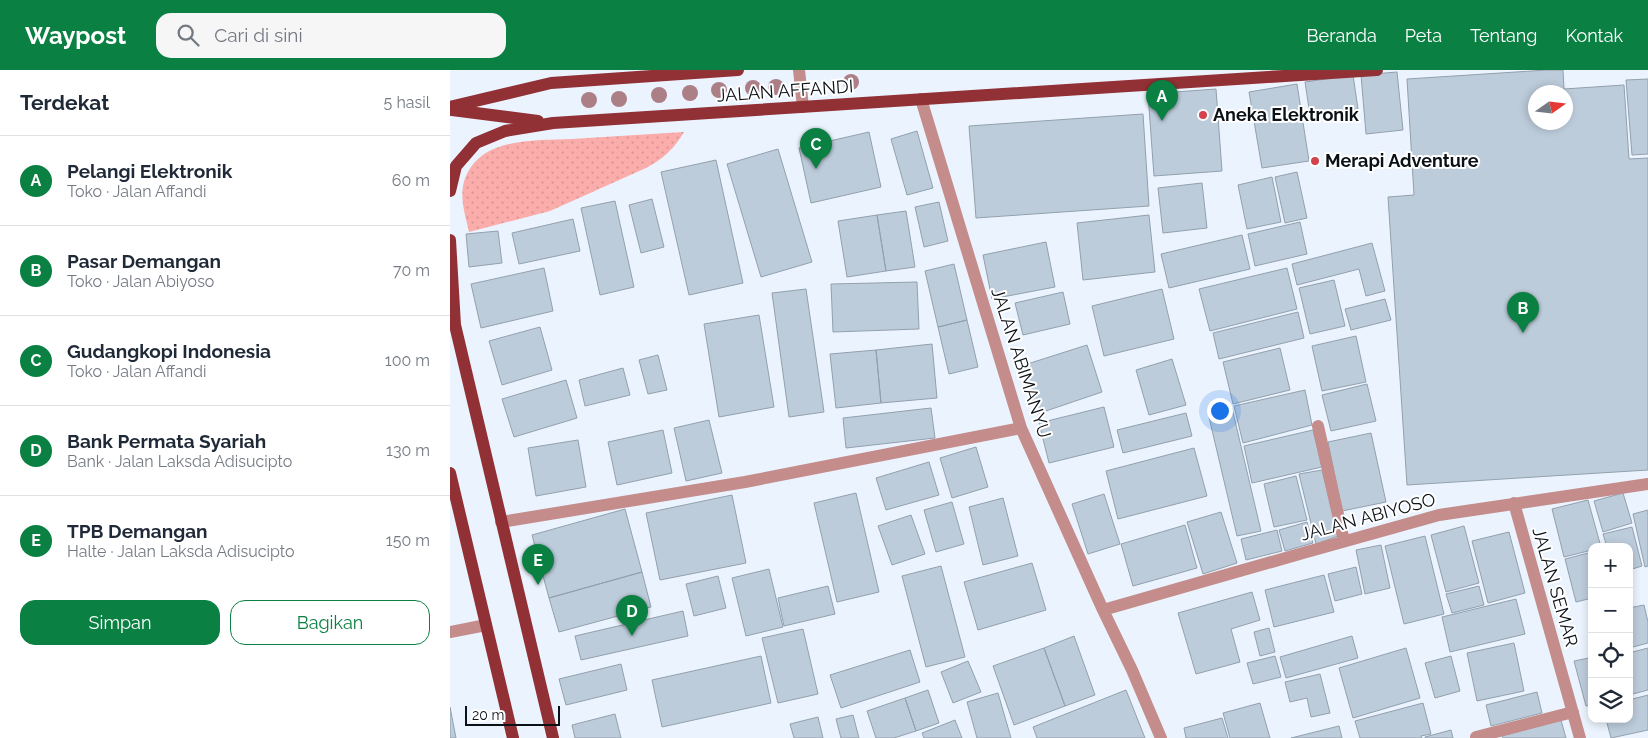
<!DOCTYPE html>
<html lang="id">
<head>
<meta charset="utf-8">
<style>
  :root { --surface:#fff; --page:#f6f6f7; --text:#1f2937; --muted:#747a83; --line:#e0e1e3; --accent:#0b8043 }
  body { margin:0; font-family:Raleway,sans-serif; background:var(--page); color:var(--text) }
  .controls { position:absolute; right:15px; bottom:15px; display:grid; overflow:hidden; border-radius:10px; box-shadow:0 2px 8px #0003 }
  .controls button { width:45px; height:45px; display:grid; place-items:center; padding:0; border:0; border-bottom:1px solid var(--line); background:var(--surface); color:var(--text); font:25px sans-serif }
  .compass { position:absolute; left:1078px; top:15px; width:45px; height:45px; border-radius:50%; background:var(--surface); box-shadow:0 2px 8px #0003; rotate:76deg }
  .scale { position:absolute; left:15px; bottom:12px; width:95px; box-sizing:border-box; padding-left:5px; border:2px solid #0c1117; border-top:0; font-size:14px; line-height:18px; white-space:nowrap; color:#0c1117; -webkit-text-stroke:4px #fff; paint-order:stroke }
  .you { position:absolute; left:769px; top:340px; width:18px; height:18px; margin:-12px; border:4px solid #fff; border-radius:50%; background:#1a73e8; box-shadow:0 0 0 8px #1a73e833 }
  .badge { display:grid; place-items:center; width:32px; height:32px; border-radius:50%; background:var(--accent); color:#fff; font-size:16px; font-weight:700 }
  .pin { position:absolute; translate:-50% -41px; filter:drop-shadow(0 1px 2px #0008) }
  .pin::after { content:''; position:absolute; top:26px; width:18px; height:15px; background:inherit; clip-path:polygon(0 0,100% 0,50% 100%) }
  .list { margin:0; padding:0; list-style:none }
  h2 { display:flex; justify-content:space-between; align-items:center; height:65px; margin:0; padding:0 20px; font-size:21px }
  h2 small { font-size:16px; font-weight:400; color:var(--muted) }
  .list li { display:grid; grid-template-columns:32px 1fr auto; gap:15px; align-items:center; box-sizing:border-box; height:90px; padding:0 20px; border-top:1px solid var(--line) }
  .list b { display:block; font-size:19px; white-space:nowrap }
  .list p { margin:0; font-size:16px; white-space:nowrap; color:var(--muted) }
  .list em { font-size:16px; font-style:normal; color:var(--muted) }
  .actions { display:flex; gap:10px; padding:15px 20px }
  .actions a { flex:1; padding:11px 0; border:1px solid var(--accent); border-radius:15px; text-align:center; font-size:18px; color:var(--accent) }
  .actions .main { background:var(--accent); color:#fff }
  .icon { flex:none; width:28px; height:28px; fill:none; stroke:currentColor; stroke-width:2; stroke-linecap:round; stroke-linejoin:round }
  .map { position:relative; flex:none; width:1198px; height:668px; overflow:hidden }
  header { display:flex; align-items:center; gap:30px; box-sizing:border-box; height:70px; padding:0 25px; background:var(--accent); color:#fff }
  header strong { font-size:24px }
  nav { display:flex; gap:28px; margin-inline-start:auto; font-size:18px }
  .search { width:350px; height:45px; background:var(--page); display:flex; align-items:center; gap:12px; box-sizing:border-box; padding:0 18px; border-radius:15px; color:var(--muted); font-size:19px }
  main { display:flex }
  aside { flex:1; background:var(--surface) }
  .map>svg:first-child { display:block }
</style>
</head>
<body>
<header>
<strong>Waypost</strong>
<div class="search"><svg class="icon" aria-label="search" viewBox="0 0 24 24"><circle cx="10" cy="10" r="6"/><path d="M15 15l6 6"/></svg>Cari di sini</div>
<nav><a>Beranda</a><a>Peta</a><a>Tentang</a><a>Kontak</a></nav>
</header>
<main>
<aside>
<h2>Terdekat<small>5 hasil</small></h2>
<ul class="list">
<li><span class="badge">A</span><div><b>Pelangi Elektronik</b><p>Toko · Jalan Affandi</p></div><em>60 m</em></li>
<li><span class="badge">B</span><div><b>Pasar Demangan</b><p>Toko · Jalan Abiyoso</p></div><em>70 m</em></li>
<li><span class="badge">C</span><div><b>Gudangkopi Indonesia</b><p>Toko · Jalan Affandi</p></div><em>100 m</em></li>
<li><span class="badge">D</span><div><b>Bank Permata Syariah</b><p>Bank · Jalan Laksda Adisucipto</p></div><em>130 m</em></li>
<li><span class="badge">E</span><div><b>TPB Demangan</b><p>Halte · Jalan Laksda Adisucipto</p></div><em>150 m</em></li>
</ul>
<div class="actions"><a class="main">Simpan</a><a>Bagikan</a></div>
</aside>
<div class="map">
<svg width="1198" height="668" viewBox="0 0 1198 668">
  <defs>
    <pattern id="park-dots" width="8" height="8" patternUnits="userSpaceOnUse" patternTransform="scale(1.25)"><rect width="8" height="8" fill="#fbadab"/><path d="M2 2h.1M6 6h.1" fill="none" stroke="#d69492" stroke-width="1.8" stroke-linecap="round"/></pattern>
  </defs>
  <rect width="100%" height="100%" fill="#ebf4fe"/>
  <path fill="url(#park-dots)" d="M234 62C224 79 213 89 196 98L100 141 19 162C15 144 8 124 16 106 22 92 33 83 46 78 70 69 97 70 122 69 159 67 196 64 234 62Z"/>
  <path fill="#bdccdb" stroke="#92a0ae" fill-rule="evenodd" d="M1097 0H1113L1114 19 1174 15 1179 89 1198 88V400L957 415 938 127 964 125 957 9ZM1086 22H1116V52H1086Z
    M947 2 953 60 916 64 911 5Z
    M903 5 908 39 860 45 855 12Z
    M1198 9V84L1182 85 1176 10Z
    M847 14 859 91 812 98 799 22Z
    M766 19 772 101 704 106 698 24Z
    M693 44 699 136 526 148 519 56Z
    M467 61 483 118 457 125 441 69Z
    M419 62 431 117 361 133 349 78Z
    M328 79 362 192 311 207 277 94Z
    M266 90 293 213 239 225 211 102Z
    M847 102 857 148 835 153 825 107Z
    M822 107 831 152 797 159 788 115Z
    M752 113 757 158 713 163 708 118Z
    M202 129 214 177 191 183 179 135Z
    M165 131 184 217 150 225 131 138Z
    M489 132 498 171 474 177 465 137Z
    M456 141 465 197 436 201 427 145Z
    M427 145 436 201 397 207 388 151Z
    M699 145 705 202 633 210 627 153Z
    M123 149 130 181 69 194 62 163Z
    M850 152 857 184 805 196 798 164Z
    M48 161 52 193 19 197 16 164Z
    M792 165 800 199 719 218 711 184Z
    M596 172 605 217 542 229 533 185Z
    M922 173 935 221 916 226 909 199 847 215 842 194Z
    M504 194 517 250 488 257 475 201Z
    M94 198 103 241 31 258 21 214Z
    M837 198 847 239 760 261 749 219Z
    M884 210 895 256 860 264 849 218Z
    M467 212 469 259 383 262 381 214Z
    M356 219 374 342 339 347 322 223Z
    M712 219 724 269 654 286 642 236Z
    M613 222 620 254 573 265 565 233Z
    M935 229 941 250 901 260 895 239Z
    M848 242 854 268 769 289 763 263Z
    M309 245 324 337 269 347 254 254Z
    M517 250 528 297 499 304 488 257Z
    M90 257 102 300 52 315 39 271Z
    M906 266 916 312 872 321 862 276Z
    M482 274 487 328 431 333 426 280Z
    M637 275 652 322 587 344 571 296Z
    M830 278 840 320 783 334 773 292Z
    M426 280 431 333 386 338 380 284Z
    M208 285 217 320 198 324 189 290Z
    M722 289 736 335 699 345 686 300Z
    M173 298 180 325 135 336 129 310Z
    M116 310 127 348 64 367 52 329Z
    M917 314 926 351 881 361 872 325Z
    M855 320 862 355 793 373 784 336Z
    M654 337 664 377 599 393 589 353Z
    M481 338 485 368 396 378 393 348Z
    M782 338 811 461 787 466 758 343Z
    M736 343 742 366 673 383 667 360Z
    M259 350 272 403 236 411 224 358Z
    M213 360 222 403 167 415 158 372Z
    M863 360 872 397 802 413 794 376Z
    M921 363 936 432 892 441 878 372Z
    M128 370 136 417 86 426 78 378Z
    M526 377 538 417 502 428 490 388Z
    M744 378 757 426 668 449 656 401Z
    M479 392 489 425 436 440 426 408Z
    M872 400 888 466 866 474 849 404Z
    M846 406 857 450 824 457 814 414Z
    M406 423 429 522 387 532 364 433Z
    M1173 423 1182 453 1153 462 1144 431Z
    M654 424 670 474 638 484 622 434Z
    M282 425 296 493 210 510 196 443Z
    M553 428 568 486 533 495 519 437Z
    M1138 430 1151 477H1142V480L1114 487 1102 439Z
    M502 432 514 474 486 482 474 440Z
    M175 439 192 502 99 528 82 465Z
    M1198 440V496L1195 497 1183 444Z
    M771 442 787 493 753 504 737 452Z
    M461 445 475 484 442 495 428 456Z
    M857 452 863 473 835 481 829 460Z
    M735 455 747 498 683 516 671 474Z
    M1014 456 1029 513 996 522 981 465Z
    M1182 457 1192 496 1179 500V477H1157L1153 464Z
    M827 460 832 481 796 490 791 469Z
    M1059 462 1075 523 1038 533 1022 471Z
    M975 466 994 544 954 554 935 476Z
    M931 475 940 518 915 524 906 480Z
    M1142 482V528L1126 532 1115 489Z
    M582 493 596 540 528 560 514 512Z
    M491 496 515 587 476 597 452 506Z
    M906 497 912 524 885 531 878 504Z
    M319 499 333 557 296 566 282 508Z
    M192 502 201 537 109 562 99 528Z
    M874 505 884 542 824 557 815 520Z
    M268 506 276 538 244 546 236 514Z
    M378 516 385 544 334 556 328 528Z
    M1029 516 1034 535 1002 543 996 524Z
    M802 522 810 550 781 559 790 592 746 604 728 543Z
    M1066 529 1075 564 1000 582 992 547Z
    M1194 535 1198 552V573L1179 578V538Z
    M233 541 238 566 131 590 125 566Z
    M819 558 825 582 810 586 804 562Z
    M353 559 368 624 328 633 312 568Z
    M624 566 645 625 615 636 594 578Z
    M902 566 908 588 836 608 830 587Z
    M1064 573 1074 621 1027 631 1017 583Z
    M594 578 615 636 564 655 543 596Z
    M956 578 970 628 903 648 889 598Z
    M1198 578V620L1179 625V583Z
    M460 580 470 612 391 638 380 605Z
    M311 586 321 633 212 657 202 610Z
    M825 586 831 607 803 614 797 593Z
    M1001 586 1010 621 985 628 975 593Z
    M1139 588 1142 598V635L1136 636 1124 591Z
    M518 591 531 622 503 633 491 602Z
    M171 594 177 620 116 635 109 609Z
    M870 604 880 643 861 647 857 628 840 632 835 612Z
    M478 620 489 653 466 661 455 628Z
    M676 620 695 668H587L583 657Z
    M1087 622 1092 643 1041 656 1036 635Z
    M548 623 561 668H527L517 632Z
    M1198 625V660L1161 668 1156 649H1179V630Z
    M455 628 466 661 444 668H426L417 641Z
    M810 633 820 668H780L773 643Z
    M973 633 981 664 971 666 972 668H910L905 651Z
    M0 637 6 668H0Z
    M165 644 171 668H125L122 655Z
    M403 645 409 668H391L386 649Z
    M368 647 373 668H344L340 654Z
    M772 648 778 668H736L734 658Z
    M505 650 512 668H474L472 663Z
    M1111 650 1116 668H1053L1052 666Z
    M889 656 892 668H841Z
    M1001 660 1003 668H975V667Z"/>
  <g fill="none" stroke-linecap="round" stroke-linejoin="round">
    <path stroke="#c48c8a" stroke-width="12" d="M349 0 353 37
      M471 29 571 358 653 540 682 600 711 668
      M868 356 894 471
      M1064 433 1130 668
      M51 452 295 412 571 358
      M653 540 853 483 989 445 1198 414
      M0 562 36 555
      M1026 667 1123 642"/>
    <path stroke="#913035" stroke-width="12" d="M0 37 101 13 288 0
      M2 40 88 51
      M0 121 6 96 26 73 55 61 103 53 927 0
      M0 170 5 255
      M0 248 5 255 103 668
      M0 403 63 668"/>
  </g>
  <g fill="#ac7f87">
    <circle cx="401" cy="12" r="8"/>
    <circle cx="326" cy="17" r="8"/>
    <circle cx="303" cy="18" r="8"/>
    <circle cx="269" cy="20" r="8"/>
    <circle cx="240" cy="23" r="8"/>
    <circle cx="209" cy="25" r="8"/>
    <circle cx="169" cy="29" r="8"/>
    <circle cx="139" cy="30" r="8"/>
  </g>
  <g fill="#d3434d" stroke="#fff" stroke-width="2">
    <circle cx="753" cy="45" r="5"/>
    <circle cx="865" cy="91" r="5"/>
  </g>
  <g text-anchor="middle" stroke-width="4" stroke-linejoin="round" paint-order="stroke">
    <g font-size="18" fill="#0c1117" stroke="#fff">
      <text transform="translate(335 21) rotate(-4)" y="6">JALAN AFFANDI</text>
      <text transform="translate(571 293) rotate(72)" y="6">JALAN ABIMANYU</text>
      <text transform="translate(918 447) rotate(-15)" y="6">JALAN ABIYOSO</text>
      <text transform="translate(1105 517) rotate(74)" y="6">JALAN SEMAR</text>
    </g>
    <g font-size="18" font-weight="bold" fill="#0c1117" stroke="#fff" text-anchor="start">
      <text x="763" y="51">Aneka Elektronik</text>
      <text x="875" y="97">Merapi Adventure</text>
    </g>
  </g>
</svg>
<div class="controls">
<button>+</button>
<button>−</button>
<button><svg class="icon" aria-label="locate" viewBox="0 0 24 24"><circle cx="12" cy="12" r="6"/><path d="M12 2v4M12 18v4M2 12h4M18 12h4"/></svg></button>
<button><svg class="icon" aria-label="layers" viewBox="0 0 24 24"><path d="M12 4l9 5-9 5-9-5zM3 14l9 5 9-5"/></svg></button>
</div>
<svg class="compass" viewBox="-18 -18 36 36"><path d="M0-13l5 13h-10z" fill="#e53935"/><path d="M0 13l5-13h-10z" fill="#747a83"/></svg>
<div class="scale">20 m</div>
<div class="you"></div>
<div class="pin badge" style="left:712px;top:51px">A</div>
<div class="pin badge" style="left:1073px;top:263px">B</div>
<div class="pin badge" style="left:366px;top:99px">C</div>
<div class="pin badge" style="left:182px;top:566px">D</div>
<div class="pin badge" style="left:88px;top:515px">E</div>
</div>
</main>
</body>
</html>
